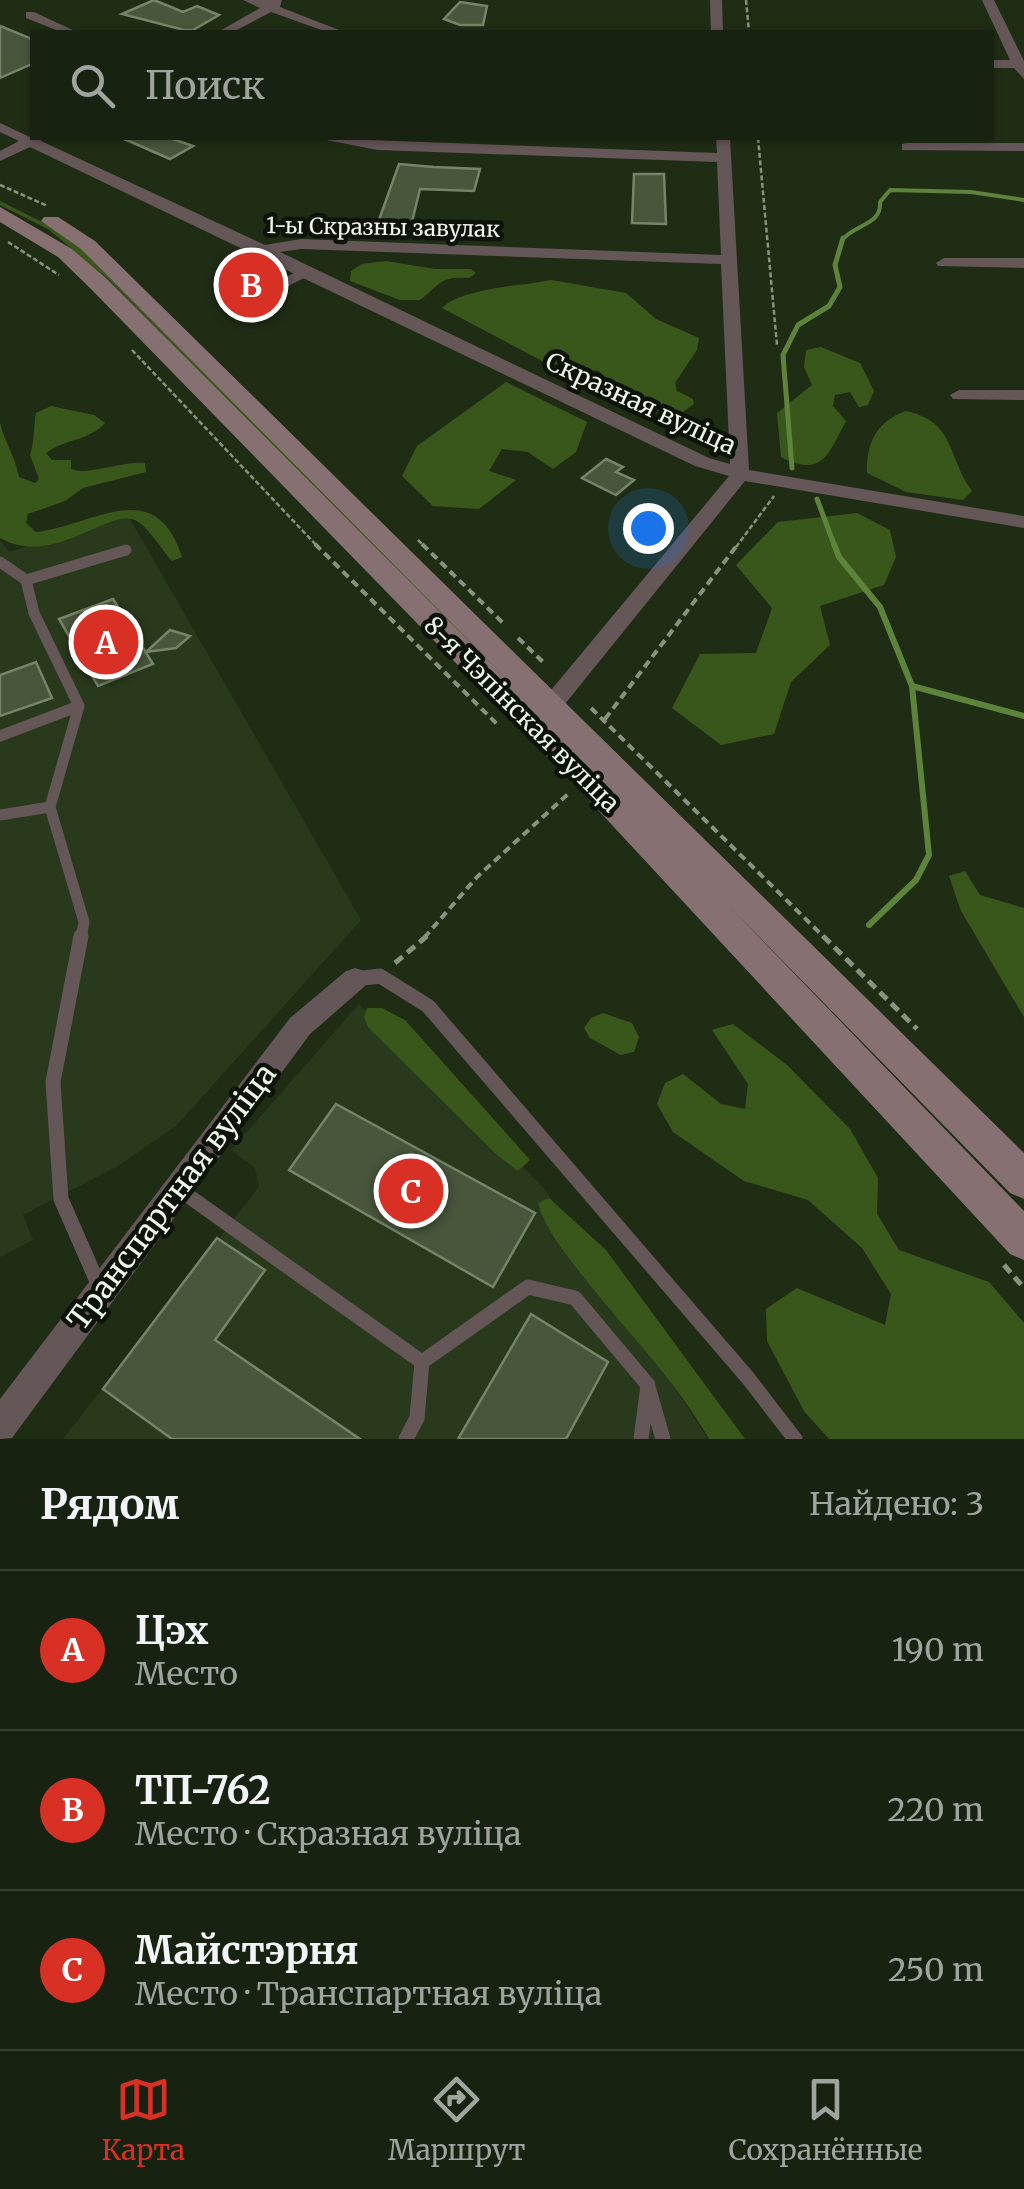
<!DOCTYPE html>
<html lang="ru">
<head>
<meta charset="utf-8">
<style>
  :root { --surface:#182210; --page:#212a19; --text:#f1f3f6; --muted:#9fa49f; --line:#363f30; --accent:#d93025 }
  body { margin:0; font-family:Merriweather,serif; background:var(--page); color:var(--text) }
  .you { position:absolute; left:648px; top:528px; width:35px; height:35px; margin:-25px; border:8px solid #fff; border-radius:50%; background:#1a73e8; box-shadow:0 0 0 15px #1a73e833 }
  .badge { display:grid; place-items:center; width:65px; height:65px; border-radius:50%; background:var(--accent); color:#fff; font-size:32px; font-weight:700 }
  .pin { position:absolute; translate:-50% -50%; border:5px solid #fff; box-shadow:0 2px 10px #0006 }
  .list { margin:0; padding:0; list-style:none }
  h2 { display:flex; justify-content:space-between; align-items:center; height:130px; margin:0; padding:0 40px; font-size:42px }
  h2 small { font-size:32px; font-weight:400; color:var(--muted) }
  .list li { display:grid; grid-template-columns:65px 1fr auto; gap:30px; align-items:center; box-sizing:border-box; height:160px; padding:0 40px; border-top:2px solid var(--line) }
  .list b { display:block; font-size:38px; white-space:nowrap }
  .list p { margin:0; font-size:32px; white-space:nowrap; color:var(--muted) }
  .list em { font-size:32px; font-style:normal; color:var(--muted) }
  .icon { flex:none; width:55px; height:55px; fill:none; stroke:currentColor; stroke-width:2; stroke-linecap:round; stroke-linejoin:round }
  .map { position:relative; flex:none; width:1024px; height:1439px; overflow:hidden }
  .search { position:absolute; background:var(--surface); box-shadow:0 2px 8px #0004; left:30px; right:30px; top:30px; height:110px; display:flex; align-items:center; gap:25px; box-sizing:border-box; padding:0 35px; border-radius:0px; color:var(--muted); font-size:38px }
  .sheet { height:610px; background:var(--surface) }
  nav { display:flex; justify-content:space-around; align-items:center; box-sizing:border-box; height:140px; border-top:2px solid var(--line); background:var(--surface); font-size:28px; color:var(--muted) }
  nav a { display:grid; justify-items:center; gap:5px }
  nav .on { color:var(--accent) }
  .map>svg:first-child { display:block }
</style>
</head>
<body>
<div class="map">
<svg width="1024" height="1439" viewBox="0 0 1024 1439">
  <rect width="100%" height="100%" fill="#202d15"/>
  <path fill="#29391b" d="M127 514 361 920 176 1126 118 1166 23 1215 33 1240 0 1257V540L9 552Z
    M359 1004 544 1188 708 1439H63L259 1187 255 1168 231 1150Z"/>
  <path fill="#3a571b" d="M0 201 52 227 80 247 505 676 501 679 108 279 48 229 0 205Z
    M386 261 435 269H471L476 273 469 278C439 276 441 284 420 300H400L350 281 351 271 362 264Z
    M551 280 626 293 656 319 699 338 697 350 675 383 677 391 693 399 694 404 681 413 660 412 626 400 599 371 544 362 442 308C462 288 522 286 551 280Z
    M821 347 860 363 874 391 868 405 859 407 850 392 835 395 833 406 846 421C828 455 822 478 781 457L777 413 812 385 804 367 806 350Z
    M506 382 587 422 576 452 553 469 528 452 502 449 489 471 516 480 479 509 433 506 402 476 417 446Z
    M51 406 94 415 105 423C89 441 64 439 46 453L52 460H71V469C89 476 121 461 145 463L146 472 83 488 65 501 28 514 26 523 36 532C93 526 155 473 182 557L172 561C161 549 149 527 135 520 107 508 54 568 0 538V423C5 443 15 456 19 477L35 483 39 479 30 455C35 440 33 428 36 413Z
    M906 411C956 422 947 457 972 491L963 500 906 492 867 473C866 443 877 421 906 411Z
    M857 513 890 530 896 557 884 585 820 606 830 645 791 682 774 734 721 745 672 708 700 654 756 653 772 608 736 565 778 522Z
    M965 871 980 895 1024 908V1017L961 911 949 876Z
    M367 1008H382L405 1020 530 1160 518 1171 497 1155 368 1027 364 1017Z
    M603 1013 632 1023 639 1037 634 1052 621 1055 590 1038 584 1028 591 1018Z
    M733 1024 787 1065 850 1129 878 1178 877 1214 899 1250 989 1282 1024 1323V1439H829L804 1411 767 1341 766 1309 797 1288 885 1325 891 1294 862 1248 808 1200 744 1181 673 1132 657 1104 665 1083 683 1074 721 1104 745 1109 748 1084 712 1030Z
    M549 1198 606 1250 745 1439H709C675 1379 624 1329 582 1275 566 1254 545 1229 538 1203Z"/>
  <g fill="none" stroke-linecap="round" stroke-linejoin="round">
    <path stroke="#5e833a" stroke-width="4" d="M842 240C855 224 882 225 880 202L890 190 971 192 1024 200"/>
    <path stroke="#5e833a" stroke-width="5" d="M792 468 783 355 798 325 829 306 840 287 835 265 843 238
      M817 499 835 547"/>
    <path stroke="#5e833a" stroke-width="6" d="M834 544 839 557 880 607 912 686 929 855 916 880 869 925
      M912 686 1024 716"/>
  </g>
  <path fill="#48563c" stroke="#758569" stroke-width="2.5" d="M154 0 183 12 197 6 219 15 193 30H184L122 14Z
    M460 2 487 6 483 25H460L444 19Z
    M0 26 32 39V64L0 78Z
    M122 138H170L193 146 170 159Z
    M399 164 434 167 480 169 474 191 420 189 410 230 376 228Z
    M634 174H664L666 224 632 223Z
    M606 459 623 467 616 472 634 480 616 495 582 478Z
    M113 599 153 664 98 686 59 619Z
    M170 630 190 636 176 648 146 652Z
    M36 662 52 698 0 716V675Z
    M336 1104 535 1213 493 1287 289 1170Z
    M217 1238 265 1270 215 1340 360 1439H172L103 1389Z
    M531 1314 608 1362 566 1439H458Z"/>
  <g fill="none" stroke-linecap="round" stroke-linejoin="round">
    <path stroke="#88937f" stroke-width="2.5" stroke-dasharray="5 2.5" stroke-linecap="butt" d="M746 0 749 32
      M758 138 777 345
      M0 185 48 206
      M8 242 59 275
      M132 350 318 547
      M418 540 425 547
      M736 547 774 496"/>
    <path stroke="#88937f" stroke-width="4" stroke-dasharray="8 5" stroke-linecap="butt" d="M315 544 499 726
      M422 544 504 624
      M518 638 543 662
      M591 708 825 938
      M605 719 738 544
      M424 938 477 877 568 794"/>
    <path stroke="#88937f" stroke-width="5" stroke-dasharray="10 6" stroke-linecap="butt" d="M823 936 917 1029
      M395 963 427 936
      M1004 1265 1024 1288"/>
    <path stroke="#655658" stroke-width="9" d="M230 280 254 272 281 284
      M260 295 306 272"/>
    <path stroke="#655658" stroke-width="11" d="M0 562 26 580 126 550
      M26 580 34 613 79 706 50 807
      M0 736 79 706
      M0 815 50 807 84 922 81 938"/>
    <path stroke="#655658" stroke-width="15" d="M81 936 53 1082 61 1199 100 1288
      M355 979 380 976 428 1006 748 1378 795 1439
      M180 1190 422 1362
      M649 1390 663 1439
      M406 1439 417 1418 422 1362 528 1287 575 1298 648 1385 641 1439"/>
    <path fill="#655658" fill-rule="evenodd" d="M243 0H282L280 7 344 32H327L271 12 233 32H218L260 8Z
      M710 0H722L723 32H711Z
      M982 0H994L1024 61V79L1014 68H992V60H1010Z
      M26 12H34L77 32H61L26 18Z
      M0 123 32 138H43L41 141 265 245 301 239 721 255 717 162 378 150 316 138 717 153 716 138H730L749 470 1024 516V528L745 481 548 725H532L529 719 532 713 729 476 695 466 30 147 0 161V151L19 141 0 132ZM301 249 721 264 730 464 709 458 280 252Z
      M907 143H1024V151L902 150V144Z
      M944 258H1024V268L938 266 936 263Z
      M959 390H1024V400L953 399 950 395Z
      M355 968 364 971 368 979 364 987 310 1034 12 1438 0 1439V1399L290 1018 346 971Z"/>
    <path fill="#877072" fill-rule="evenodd" d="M0 207 72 249 106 278 520 692 111 279 81 249 41 221 44 217H58L95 241 1024 1153V1199L1010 1193 728 905 1024 1211V1260L1010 1254 573 783 90 288 58 257 0 222Z"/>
  </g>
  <g text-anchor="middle" stroke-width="9" stroke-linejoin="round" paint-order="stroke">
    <g font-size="22" fill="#edf5e6" stroke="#0d1309">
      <text transform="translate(383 227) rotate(1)" y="8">1-ы Скразны завулак</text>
    </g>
    <g font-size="25" fill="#edf5e6" stroke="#0d1309">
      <text transform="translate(641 403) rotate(25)" y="9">Скразная вуліца</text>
      <text transform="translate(522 714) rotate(45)" y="9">8-я Чэпінская вуліца</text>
    </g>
    <g font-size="30" fill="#edf5e6" stroke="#0d1309">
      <text transform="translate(172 1197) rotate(-53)" y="10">Транспартная вуліца</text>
    </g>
  </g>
</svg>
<div class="you"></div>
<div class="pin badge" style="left:106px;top:642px">A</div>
<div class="pin badge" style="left:251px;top:285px">B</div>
<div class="pin badge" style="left:411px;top:1191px">C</div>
<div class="search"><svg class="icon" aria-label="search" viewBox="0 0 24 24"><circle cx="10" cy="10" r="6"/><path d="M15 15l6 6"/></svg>Поиск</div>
</div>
<section class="sheet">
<h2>Рядом<small>Найдено: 3</small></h2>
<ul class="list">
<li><span class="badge">A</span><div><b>Цэх</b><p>Место</p></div><em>190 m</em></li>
<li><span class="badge">B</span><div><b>ТП-762</b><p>Место · Скразная вуліца</p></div><em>220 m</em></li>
<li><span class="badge">C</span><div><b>Майстэрня</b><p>Место · Транспартная вуліца</p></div><em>250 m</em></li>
</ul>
</section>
<nav>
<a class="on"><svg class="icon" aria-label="map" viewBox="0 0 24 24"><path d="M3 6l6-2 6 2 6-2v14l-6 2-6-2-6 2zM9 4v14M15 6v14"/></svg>Карта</a>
<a><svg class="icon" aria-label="directions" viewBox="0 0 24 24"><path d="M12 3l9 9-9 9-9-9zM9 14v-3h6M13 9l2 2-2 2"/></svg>Маршрут</a>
<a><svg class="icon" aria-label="saved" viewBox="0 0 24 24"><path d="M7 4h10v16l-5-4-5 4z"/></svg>Сохранённые</a>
</nav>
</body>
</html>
